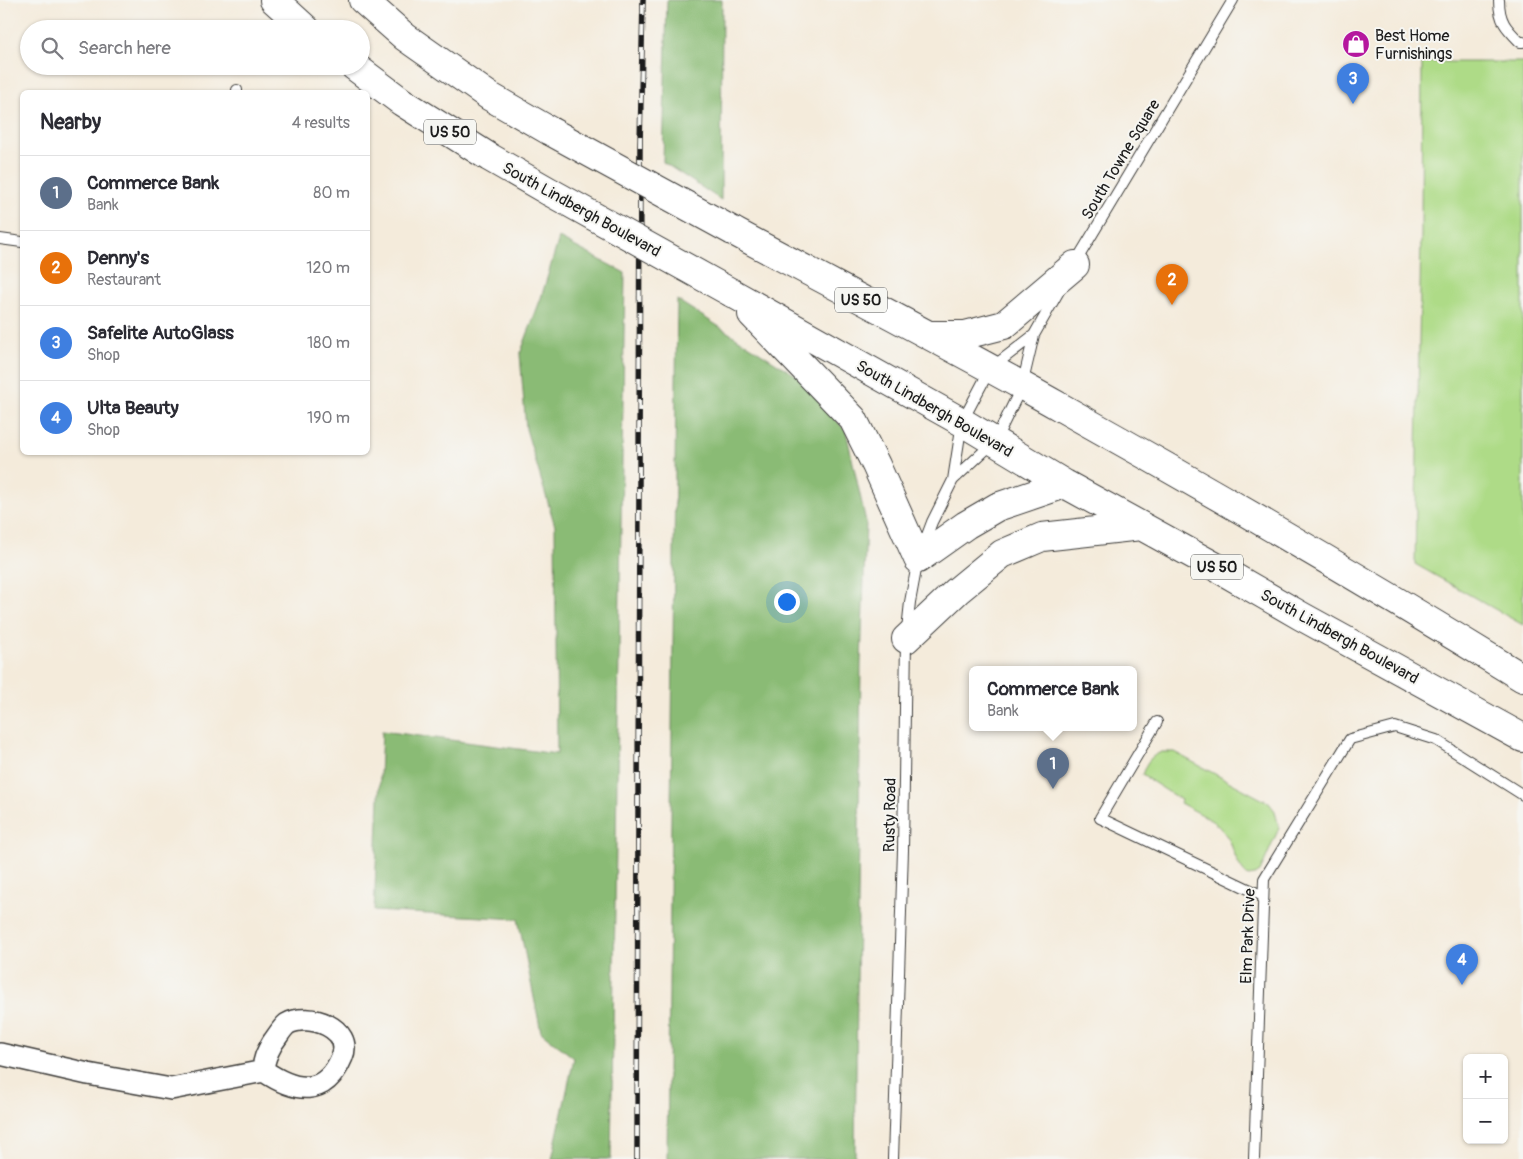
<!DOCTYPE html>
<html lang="en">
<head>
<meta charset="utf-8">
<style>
  :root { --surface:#fff; --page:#f2f2f3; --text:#2b2b33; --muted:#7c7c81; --line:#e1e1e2; --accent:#7c3aed }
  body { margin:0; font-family:Pangolin,sans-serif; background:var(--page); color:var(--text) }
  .controls { position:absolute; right:15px; bottom:15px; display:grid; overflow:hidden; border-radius:8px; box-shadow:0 1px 4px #0004 }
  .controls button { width:45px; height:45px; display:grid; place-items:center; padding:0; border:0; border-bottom:1px solid var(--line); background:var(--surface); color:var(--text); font:25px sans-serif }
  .you { position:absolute; left:786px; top:601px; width:18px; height:18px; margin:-12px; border:4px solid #fff; border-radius:50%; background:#1a73e8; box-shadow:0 0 0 8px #1a73e833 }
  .badge { display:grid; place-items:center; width:32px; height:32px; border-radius:50%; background:var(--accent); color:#fff; font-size:16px; font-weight:700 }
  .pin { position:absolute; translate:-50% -41px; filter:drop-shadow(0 1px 2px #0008) }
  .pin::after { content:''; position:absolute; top:26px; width:18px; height:15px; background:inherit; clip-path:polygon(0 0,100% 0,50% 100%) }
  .popup { position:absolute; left:969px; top:666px; width:168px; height:65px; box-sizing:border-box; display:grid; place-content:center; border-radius:8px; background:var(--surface); filter:drop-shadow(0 1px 4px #0005); font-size:16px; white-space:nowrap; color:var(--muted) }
  .popup b { font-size:19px; color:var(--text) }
  .popup::after { content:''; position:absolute; left:50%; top:100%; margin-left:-10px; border:10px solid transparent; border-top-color:var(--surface) }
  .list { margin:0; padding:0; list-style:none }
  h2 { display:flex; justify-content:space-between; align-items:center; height:65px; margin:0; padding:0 20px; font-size:21px }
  h2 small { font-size:16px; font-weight:400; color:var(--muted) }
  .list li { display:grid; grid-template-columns:32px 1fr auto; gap:15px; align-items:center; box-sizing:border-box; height:75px; padding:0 20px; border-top:1px solid var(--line) }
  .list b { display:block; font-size:19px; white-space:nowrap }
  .list p { margin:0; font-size:16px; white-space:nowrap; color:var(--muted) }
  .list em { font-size:16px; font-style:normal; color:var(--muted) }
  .icon { flex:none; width:28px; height:28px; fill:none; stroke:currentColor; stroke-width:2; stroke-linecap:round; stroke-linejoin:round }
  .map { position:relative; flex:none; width:1523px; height:1159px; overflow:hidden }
  .search { position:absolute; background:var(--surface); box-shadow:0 1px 4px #0004; left:20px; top:20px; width:350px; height:55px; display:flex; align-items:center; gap:12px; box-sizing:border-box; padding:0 18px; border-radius:28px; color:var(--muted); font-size:19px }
  .panel { position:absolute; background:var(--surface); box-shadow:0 1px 4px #0004; left:20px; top:90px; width:350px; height:365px; border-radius:8px }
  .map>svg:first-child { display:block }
</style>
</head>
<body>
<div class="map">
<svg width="1523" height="1159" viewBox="0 0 1523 1159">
  <rect width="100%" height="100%" fill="#f6f6f2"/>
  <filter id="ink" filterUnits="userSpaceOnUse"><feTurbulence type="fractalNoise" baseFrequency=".02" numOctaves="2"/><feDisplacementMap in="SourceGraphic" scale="10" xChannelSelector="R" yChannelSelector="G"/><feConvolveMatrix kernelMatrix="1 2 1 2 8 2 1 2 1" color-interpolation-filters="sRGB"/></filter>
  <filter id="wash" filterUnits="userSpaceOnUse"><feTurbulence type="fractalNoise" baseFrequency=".0096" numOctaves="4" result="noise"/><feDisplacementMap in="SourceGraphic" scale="20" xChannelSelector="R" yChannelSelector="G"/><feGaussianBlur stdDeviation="1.12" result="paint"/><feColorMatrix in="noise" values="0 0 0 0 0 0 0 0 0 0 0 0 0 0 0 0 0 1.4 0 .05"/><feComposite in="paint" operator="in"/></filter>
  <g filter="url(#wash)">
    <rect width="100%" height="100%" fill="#f4ebdb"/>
    <path fill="#aedb87" stroke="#657c52" d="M1422 62H1523V625L1415 564 1421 234Z
      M1162 752H1174L1269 803 1275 811 1279 828 1260 872 1255 875 1248 876C1236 866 1235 851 1228 838 1217 820 1198 813 1180 803L1181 800 1142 775C1146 763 1150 756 1162 752Z"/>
    <path fill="#8abb74" stroke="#536c48" d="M667 0H722L721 200 663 162Z
      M559 238 625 273 611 1159H552L574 1058 541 1032 518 919 374 911 382 731 557 754 555 526 526 429 520 354 541 298Z
      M677 300 797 376 846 431 866 522 861 663 855 1159H667Z"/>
  </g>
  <g filter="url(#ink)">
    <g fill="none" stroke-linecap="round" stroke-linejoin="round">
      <g stroke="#3c3b39" stroke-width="12">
        <path id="service" d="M1499 0C1499 21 1506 28 1520 42H1523
          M237 92V90
          M0 239 22 242
          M1075 263 1233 0
          M953 480 962 422 990 369 1034 335
          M1157 722 1100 818 1263 896
          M893 1159 903 850 906 639 910 602 918 559 932 522 953 480 995 441 1022 386 1034 335 1059 291
          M1254 1159 1264 879 1350 739 1395 727 1436 740 1523 795"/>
      </g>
      <g stroke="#3c3b39" stroke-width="24">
        <path id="minor" d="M0 1054 88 1074 171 1089 264 1071C295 1092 325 1098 342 1057 354 1029 309 1011 287 1024 282 1028 277 1037 273 1042 268 1051 262 1061 264 1071"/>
      </g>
      <g stroke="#3c3b39" stroke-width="30">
        <path id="primary" d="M274 0 306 29
          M363 0 405 37 489 96 550 131
          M354 66 402 102 489 157 550 192
          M733 231C843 290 954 347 1062 408 1218 495 1372 585 1523 678
          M732 293 962 422 1065 484 1216 567 1301 616 1523 738
          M752 314 853 419 876 465 918 559 966 525 997 507 1065 484
          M930 335H965L1004 325 1075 265
          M906 639 957 591 1002 554 1042 537 1141 526"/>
      </g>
      <use href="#service" stroke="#fff" stroke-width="10"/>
      <use href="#minor" stroke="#fff" stroke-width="21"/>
      <use href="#primary" stroke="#fff" stroke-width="28"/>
      <g stroke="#1c1c1c" stroke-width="5.5">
        <path id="rail" d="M637 1159 640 145 643 0"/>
      </g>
      <use href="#rail" stroke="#f6f6f2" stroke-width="4" stroke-dasharray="11" stroke-linecap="butt"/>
      <g stroke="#3c3b39" stroke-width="30" stroke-linecap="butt">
        <path id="primary-bridge" d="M550 131 733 231
          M550 192 732 293"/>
      </g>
      <use href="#primary-bridge" stroke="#fff" stroke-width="28"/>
    </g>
  </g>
  <defs>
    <g id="shop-disc" transform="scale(1.4375)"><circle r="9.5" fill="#b5179e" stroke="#f6f6f2"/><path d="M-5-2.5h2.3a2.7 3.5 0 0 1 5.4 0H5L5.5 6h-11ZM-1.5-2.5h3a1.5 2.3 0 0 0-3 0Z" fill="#fff"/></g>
  </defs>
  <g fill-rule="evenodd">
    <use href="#shop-disc" x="1356" y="44"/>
  </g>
  <g text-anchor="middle" stroke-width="4" stroke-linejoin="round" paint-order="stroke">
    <g fill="#f6f6f2" stroke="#5d5d5c" stroke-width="1">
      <rect x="424" y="119.5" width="52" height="25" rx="4"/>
      <rect x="835" y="287.5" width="52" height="25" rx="4"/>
      <rect x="1191" y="554.5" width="52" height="25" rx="4"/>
    </g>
    <g font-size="15" font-weight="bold" fill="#1c1c1c">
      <text x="450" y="137">US 50</text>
      <text x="861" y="305">US 50</text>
      <text x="1217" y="572">US 50</text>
    </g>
    <g font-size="16" fill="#1c1c1c" stroke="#f6f6f2" text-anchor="start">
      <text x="1375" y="41">Best Home<tspan x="1375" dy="18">Furnishings</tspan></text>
    </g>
    <g font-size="16" fill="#1c1c1c" stroke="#f6f6f2">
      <text transform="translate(1120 159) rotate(-59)" y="6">South Towne Square</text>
      <text transform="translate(582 209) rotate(29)" y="6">South Lindbergh Boulevard</text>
      <text transform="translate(935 408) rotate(30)" y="6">South Lindbergh Boulevard</text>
      <text transform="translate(1340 636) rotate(29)" y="6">South Lindbergh Boulevard</text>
      <text transform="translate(889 815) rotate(-89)" y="6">Rusty Road</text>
      <text transform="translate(1247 936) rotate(-88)" y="6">Elm Park Drive</text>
    </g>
  </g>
</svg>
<div class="controls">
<button>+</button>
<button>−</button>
</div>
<div class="you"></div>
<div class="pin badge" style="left:1053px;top:789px;background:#5c6f8a">1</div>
<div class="popup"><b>Commerce Bank</b>Bank</div>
<div class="pin badge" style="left:1172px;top:305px;background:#e8710a">2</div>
<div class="pin badge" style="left:1353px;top:104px;background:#3f7fe0">3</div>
<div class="pin badge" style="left:1462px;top:985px;background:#3f7fe0">4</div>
<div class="search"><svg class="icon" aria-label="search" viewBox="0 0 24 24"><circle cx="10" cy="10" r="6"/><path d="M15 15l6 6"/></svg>Search here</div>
<section class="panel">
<h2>Nearby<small>4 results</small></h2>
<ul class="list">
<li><span class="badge" style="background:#5c6f8a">1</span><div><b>Commerce Bank</b><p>Bank</p></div><em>80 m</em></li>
<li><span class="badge" style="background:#e8710a">2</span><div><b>Denny's</b><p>Restaurant</p></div><em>120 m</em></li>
<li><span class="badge" style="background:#3f7fe0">3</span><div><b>Safelite AutoGlass</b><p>Shop</p></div><em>180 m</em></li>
<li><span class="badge" style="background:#3f7fe0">4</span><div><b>Ulta Beauty</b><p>Shop</p></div><em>190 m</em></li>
</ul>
</section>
</div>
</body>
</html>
